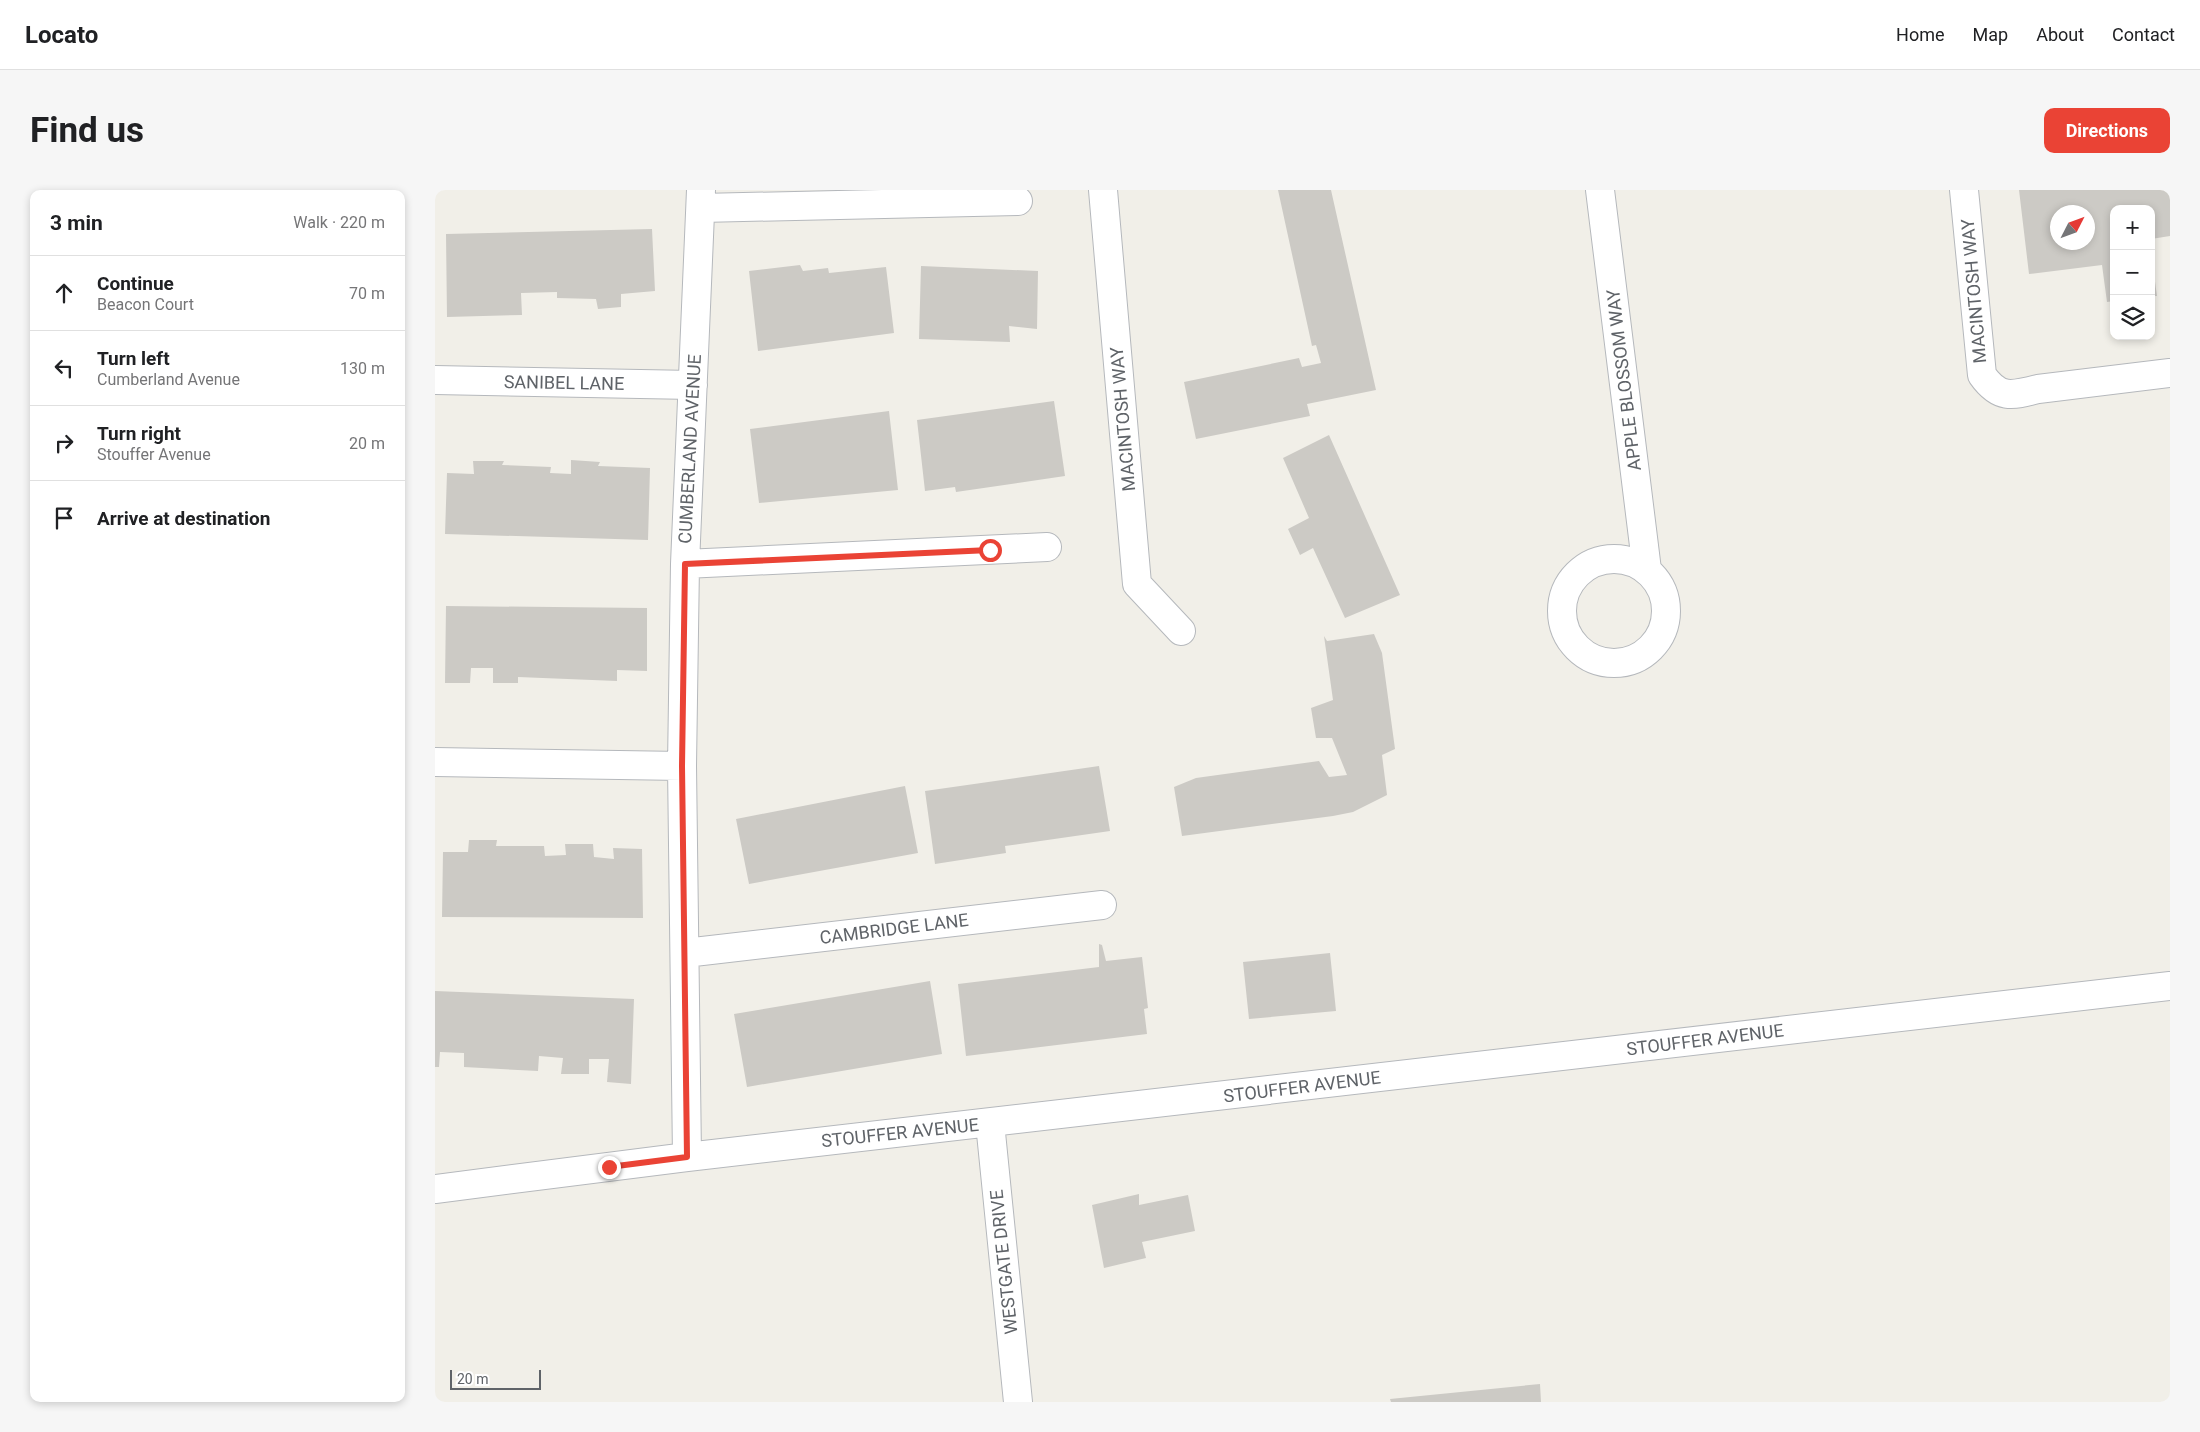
<!DOCTYPE html>
<html lang="en">
<head>
<meta charset="utf-8">
<style>
  :root { --surface:#fff; --page:#f6f6f6; --text:#202124; --muted:#757577; --line:#e0e0e0; --accent:#ea4335 }
  body { margin:0; font-family:Roboto,sans-serif; background:var(--page); color:var(--text) }
  .controls { position:absolute; right:15px; top:15px; display:grid; overflow:hidden; border-radius:10px; box-shadow:0 2px 8px #0003 }
  .controls button { width:45px; height:45px; display:grid; place-items:center; padding:0; border:0; border-bottom:1px solid var(--line); background:var(--surface); color:var(--text); font:25px sans-serif }
  .compass { position:absolute; left:1615px; top:15px; width:45px; height:45px; border-radius:50%; background:var(--surface); box-shadow:0 2px 8px #0003; rotate:48deg }
  .scale { position:absolute; left:15px; bottom:12px; width:91px; box-sizing:border-box; padding-left:5px; border:2px solid #5f6368; border-top:0; font-size:14px; line-height:18px; white-space:nowrap; color:#5f6368; -webkit-text-stroke:4px #fff; paint-order:stroke }
  .stop { position:absolute; width:15px; height:15px; margin:-11px; border:4px solid #ea4335; border-radius:50%; background:#fff }
  .stop.end { background:#ea4335; border-color:#fff; box-shadow:0 1px 5px #0008 }
  .list { margin:0; padding:0; list-style:none }
  h2 { display:flex; justify-content:space-between; align-items:center; height:65px; margin:0; padding:0 20px; font-size:21px }
  h2 small { font-size:16px; font-weight:400; color:var(--muted) }
  .list li { display:grid; grid-template-columns:32px 1fr auto; gap:15px; align-items:center; box-sizing:border-box; height:75px; padding:0 20px; border-top:1px solid var(--line) }
  .list b { display:block; font-size:19px; white-space:nowrap }
  .list p { margin:0; font-size:16px; white-space:nowrap; color:var(--muted) }
  .list em { font-size:16px; font-style:normal; color:var(--muted) }
  .icon { flex:none; width:28px; height:28px; fill:none; stroke:currentColor; stroke-width:2; stroke-linecap:round; stroke-linejoin:round }
  .map { position:relative; flex:none; width:1735px; height:1212px; overflow:hidden; border-radius:10px }
  header { display:flex; align-items:center; gap:30px; box-sizing:border-box; height:70px; padding:0 25px; background:var(--surface); border-bottom:1px solid var(--line) }
  header strong { font-size:24px }
  nav { display:flex; gap:28px; margin-inline-start:auto; font-size:18px }
  .intro { display:flex; align-items:center; justify-content:space-between; box-sizing:border-box; height:120px; padding:0 30px }
  h1 { margin:0; font-size:35px }
  .button { padding:12px 22px; border-radius:10px; background:var(--accent); color:#fff; font-size:18px; font-weight:700 }
  main { display:flex; gap:30px; padding:0 30px }
  aside { flex:1; background:var(--surface); border-radius:10px; box-shadow:0 2px 8px #0003 }
  .map>svg:first-child { display:block }
</style>
</head>
<body>
<header>
<strong>Locato</strong>
<nav><a>Home</a><a>Map</a><a>About</a><a>Contact</a></nav>
</header>
<div class="intro"><h1>Find us</h1><a class="button">Directions</a></div>
<main>
<aside>
<h2>3 min<small>Walk · 220 m</small></h2>
<ul class="list">
<li><svg class="icon" aria-label="ahead" viewBox="0 0 24 24"><path d="M12 20V5M6 11l6-6 6 6"/></svg><div><b>Continue</b><p>Beacon Court</p></div><em>70 m</em></li>
<li><svg class="icon" aria-label="left" viewBox="0 0 24 24"><path d="M17 20v-9H6M10 6l-5 5 5 5"/></svg><div><b>Turn left</b><p>Cumberland Avenue</p></div><em>130 m</em></li>
<li><svg class="icon" aria-label="right" viewBox="0 0 24 24"><path d="M7 20v-9h11M14 6l5 5-5 5"/></svg><div><b>Turn right</b><p>Stouffer Avenue</p></div><em>20 m</em></li>
<li><svg class="icon" aria-label="arrive" viewBox="0 0 24 24"><path d="M6 21V4h12l-3 4 3 4H6"/></svg><div><b>Arrive at destination</b></div></li>
</ul>
</aside>
<div class="map">
<svg width="1735" height="1212" viewBox="0 0 1735 1212">
  <rect width="100%" height="100%" fill="#f1efe8"/>
  <path fill="#cccac5" fill-rule="evenodd" d="M843 0H896L941 200 872 214 875 226 761 249 749 192 864 168 867 177 886 173 881 155 877 156Z
    M1584 0H1735V46L1716 49V19H1679V111L1672 112 1667 75 1594 84ZM1622 22H1652V52H1622Z
    M217 39 220 101 186 104V117L163 119 161 109 122 108V102L86 103 87 125 12 127 11 44Z
    M1716 63 1722 106H1716Z
    M365 75 368 81 393 78 394 83 451 77 459 143 323 161 314 81Z
    M486 76 603 81 602 139 574 136 575 152 484 149Z
    M619 211 630 286 521 302 520 297 490 301 482 230Z
    M454 221 463 300 324 313 315 239Z
    M894 245 965 405 910 428 878 358 865 365 853 339 874 328 848 268Z
    M136 270 165 272 163 276 215 278 213 350 10 344 12 283 39 284 38 271H69L67 275 116 277 115 283 136 284Z
    M11 416 212 418V481L182 480V491L83 487V493H58V478H36L35 493H10Z
    M939 444 947 463 960 559 947 565 952 605 918 622 898 626 747 646 739 597 761 588 884 571 894 587 912 585 897 548H881L876 518 898 510 889 446 892 451Z
    M664 576 675 641 570 656 571 663 500 674 490 601Z
    M470 596 483 663 314 694 301 629Z
    M34 650H62L61 656H109L110 666 131 665 130 654H158L159 667 179 669 178 658 207 659 208 728 7 727 8 662H33Z
    M664 754 667 755 671 771 707 767 713 818 709 819 712 844 531 866 523 794 664 777Z
    M895 763 901 821 814 829 808 772Z
    M495 791 507 864 312 897 299 824Z
    M0 801 199 809 196 894 172 892 174 869H154V884H126L128 868 104 866 103 881 29 877V863L5 862 4 877H0Z
    M704 1004V1015L753 1005 760 1041 707 1052 711 1068 669 1078 657 1015Z
    M1105 1194 1106 1212H956L955 1209Z"/>
  <g fill="none" stroke-linecap="round" stroke-linejoin="round">
    <g stroke="#b5b8bc" stroke-width="30">
      <path id="minor" d="M668 0 702 394 746 441
        M1165 0 1212 380
        M1529 0 1547 185C1564 209 1576 206 1603 199L1735 183
        M266 18 583 11
        M0 190 258 195
        M1127 421a52 52 0 1 1 104 0a52 52 0 1 1-104 0Z
        M250 374 612 357
        M0 572 247 576
        M250 763 667 715
        M555 933 583 1212
        M252 967 247 576 250 374 266 0
        M0 999 252 967 1735 796"/>
    </g>
    <use href="#minor" stroke="#fff" stroke-width="28"/>
  </g>
  <g fill="none" stroke-linecap="round" stroke-linejoin="round">
    <path stroke="#ea4335" stroke-width="6" d="M174 977 252 967 247 576 250 374 555 360"/>
  </g>
  <g text-anchor="middle" stroke-width="4.5" stroke-linejoin="round" paint-order="stroke">
    <g font-size="18" fill="#5f6368" stroke="#fff">
      <text transform="translate(1539 101) rotate(-95)" y="6">MACINTOSH WAY</text>
      <text transform="translate(1189 190) rotate(-97)" y="6">APPLE BLOSSOM WAY</text>
      <text transform="translate(129 193) rotate(1)" y="6">SANIBEL LANE</text>
      <text transform="translate(688 229) rotate(-95)" y="6">MACINTOSH WAY</text>
      <text transform="translate(255 259) rotate(-87)" y="6">CUMBERLAND AVENUE</text>
      <text transform="translate(459 739) rotate(-7)" y="6">CAMBRIDGE LANE</text>
      <text transform="translate(1270 850) rotate(-7)" y="6">STOUFFER AVENUE</text>
      <text transform="translate(867 897) rotate(-7)" y="6">STOUFFER AVENUE</text>
      <text transform="translate(465 943) rotate(-6)" y="6">STOUFFER AVENUE</text>
      <text transform="translate(569 1072) rotate(-96)" y="6">WESTGATE DRIVE</text>
    </g>
  </g>
</svg>
<div class="controls">
<button>+</button>
<button>−</button>
<button><svg class="icon" aria-label="layers" viewBox="0 0 24 24"><path d="M12 4l9 5-9 5-9-5zM3 14l9 5 9-5"/></svg></button>
</div>
<svg class="compass" viewBox="-18 -18 36 36"><path d="M0-13l5 13h-10z" fill="#e53935"/><path d="M0 13l5-13h-10z" fill="#757577"/></svg>
<div class="scale">20 m</div>
<div class="stop" style="left:555px;top:360px"></div>
<div class="stop end" style="left:174px;top:977px"></div>
</div>
</main>
</body>
</html>
